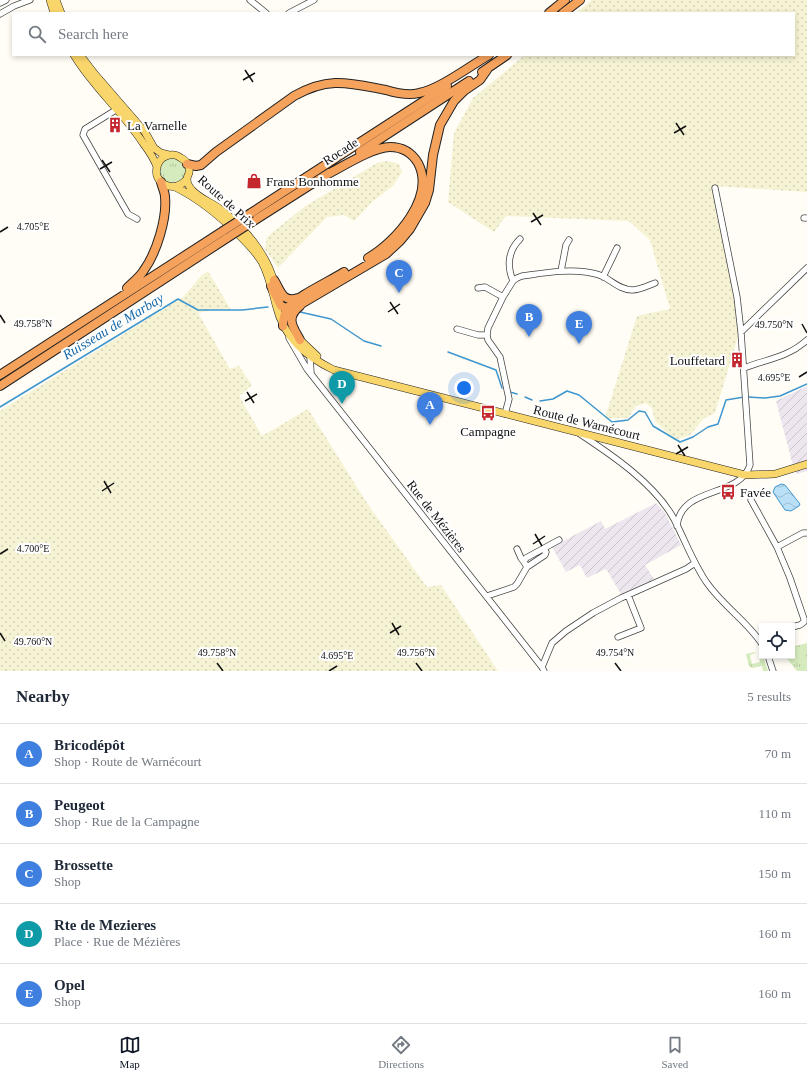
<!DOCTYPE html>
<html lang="en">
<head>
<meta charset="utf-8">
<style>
  :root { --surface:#fff; --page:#f6f6f7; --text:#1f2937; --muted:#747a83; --line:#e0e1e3; --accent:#111827 }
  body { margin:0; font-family:Georgia,serif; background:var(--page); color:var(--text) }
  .controls { position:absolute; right:12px; bottom:12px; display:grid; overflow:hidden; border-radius:0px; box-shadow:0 2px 6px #0003 }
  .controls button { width:36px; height:36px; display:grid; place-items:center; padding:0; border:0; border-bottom:1px solid var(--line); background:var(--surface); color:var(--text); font:20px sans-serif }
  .you { position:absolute; left:464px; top:388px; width:14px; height:14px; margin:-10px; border:3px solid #fff; border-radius:50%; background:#1a73e8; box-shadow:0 0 0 6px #1a73e833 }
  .badge { display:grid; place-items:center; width:26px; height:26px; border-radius:50%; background:var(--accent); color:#fff; font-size:13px; font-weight:700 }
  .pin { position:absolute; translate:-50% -33px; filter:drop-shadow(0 1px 2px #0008) }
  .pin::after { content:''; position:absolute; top:21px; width:14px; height:12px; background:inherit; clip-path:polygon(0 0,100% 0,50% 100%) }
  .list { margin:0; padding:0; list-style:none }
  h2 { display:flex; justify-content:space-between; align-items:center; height:52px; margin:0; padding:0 16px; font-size:17px }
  h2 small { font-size:13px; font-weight:400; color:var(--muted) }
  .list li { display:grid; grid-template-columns:26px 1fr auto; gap:12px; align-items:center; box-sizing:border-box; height:60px; padding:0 16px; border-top:1px solid var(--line) }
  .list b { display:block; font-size:15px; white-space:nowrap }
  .list p { margin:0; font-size:13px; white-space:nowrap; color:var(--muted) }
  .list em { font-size:13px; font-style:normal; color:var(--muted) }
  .icon { flex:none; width:22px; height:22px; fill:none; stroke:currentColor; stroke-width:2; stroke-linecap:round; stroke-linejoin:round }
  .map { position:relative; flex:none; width:807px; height:671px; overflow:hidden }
  .search { position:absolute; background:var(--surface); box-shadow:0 2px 6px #0003; left:12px; right:12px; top:12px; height:44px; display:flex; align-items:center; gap:10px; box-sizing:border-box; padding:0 14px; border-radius:0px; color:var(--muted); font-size:15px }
  .sheet { height:352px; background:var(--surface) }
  nav { display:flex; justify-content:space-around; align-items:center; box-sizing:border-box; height:56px; border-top:1px solid var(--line); background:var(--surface); font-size:11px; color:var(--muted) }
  nav a { display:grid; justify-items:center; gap:2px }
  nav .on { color:var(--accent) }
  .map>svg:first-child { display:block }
</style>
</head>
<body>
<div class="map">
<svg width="807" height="671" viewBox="0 0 807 671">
  <defs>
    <pattern id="industrial-furrows" width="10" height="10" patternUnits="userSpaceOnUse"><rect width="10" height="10" fill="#eee6ef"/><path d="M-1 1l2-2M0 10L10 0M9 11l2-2" fill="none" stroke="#cbc4cc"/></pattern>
    <pattern id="farmland-dots" width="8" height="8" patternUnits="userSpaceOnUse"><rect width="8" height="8" fill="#f6f3d4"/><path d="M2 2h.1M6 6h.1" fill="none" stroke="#d2cfb5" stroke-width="1.8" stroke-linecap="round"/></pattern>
    <pattern id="grass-tufts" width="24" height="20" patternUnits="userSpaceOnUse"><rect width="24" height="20" fill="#d5ebbd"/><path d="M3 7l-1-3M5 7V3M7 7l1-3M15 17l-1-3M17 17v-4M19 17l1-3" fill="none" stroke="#b6c8a1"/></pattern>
    <pattern id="water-waves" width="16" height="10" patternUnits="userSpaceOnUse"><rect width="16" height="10" fill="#b9e0f7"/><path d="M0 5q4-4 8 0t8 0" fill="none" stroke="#9ebfd3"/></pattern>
  </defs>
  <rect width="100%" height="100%" fill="#fffdf5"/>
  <path fill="url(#industrial-furrows)" d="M807 386V471L797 474 792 462 776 401Z
    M656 503 665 513 681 545 645 565 654 579 621 594 606 569 587 578 580 565 566 572 552 547 601 521 605 529Z"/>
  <path fill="url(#farmland-dots)" d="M592 0H807V192L714 186 740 330 715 413 703 419 690 435 674 440 655 421 652 408 646 403 636 406 628 418H605L637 316 670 309 650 240 629 221 506 216 494 232 448 202 454 133 473 98 525 55H794V13H576Z
    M387 161 399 164 402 172 393 186 373 201 354 221 344 215 327 217 278 268 265 249 267 237 304 207 377 163Z
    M208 271 231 310H212L198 313 230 369 239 366 252 385 239 396 262 436 308 409 367 503 427 587 441 585 498 671H0V411L183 297 201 276Z"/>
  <path fill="url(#grass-tufts)" d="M160 171a13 13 0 1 1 26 0a13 13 0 1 1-26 0Z
    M807 643V671H797L785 656H792V647Z
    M761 651 762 656H763L768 671H763L762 666 752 668 749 666 746 654 755 652 756 653 750 655 752 664 760 662 759 656Z"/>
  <path fill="url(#water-waves)" stroke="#3f96cf" d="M781 484 785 485 800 504 799 506 791 511 785 510 773 492 775 487Z"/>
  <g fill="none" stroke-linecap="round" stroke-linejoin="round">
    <path stroke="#3f96cf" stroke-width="1.5" d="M300 312 331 319 364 341 381 346
      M448 352 496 370 502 388
      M510 392 517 394
      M525 397 532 400
      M748 397 765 398 780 396 807 384
      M540 401 553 399 567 391 579 395 612 422 628 420 639 411 645 412 653 426 680 442 693 437 708 427 718 424 726 400 744 397
      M0 407 178 299 198 310H242L268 307"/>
    <g stroke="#444" stroke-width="7">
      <path id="minor" d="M250 0 266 13
        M0 3 6 0
        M289 13 314 0
        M0 14 14 6 30 0
        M119 108 85 129 83 135 128 214 137 219
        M804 218H807
        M561 271 566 245 569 240
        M603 277 617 248
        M513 281C507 266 508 251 520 239
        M478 288 485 287 503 297
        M457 329 478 335H487
        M741 332 807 268
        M289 338 307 369 542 667 544 671
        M310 357 311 373
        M744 368C767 359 787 358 807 340
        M505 414 509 399 500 357 488 340 487 335 488 328 503 297 513 281 517 278 522 276C544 273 565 269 586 272 592 273 599 274 604 277 613 282 621 290 632 290 640 290 647 286 655 283
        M580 434C612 455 655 484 674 519 685 540 693 563 707 583 723 606 747 621 762 644
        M751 500 777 547 790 578 804 619V622L800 625 792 627
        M677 526C681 485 739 499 750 465L741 332 737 297 715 188
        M777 547 803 533H807
        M517 549 521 558 524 562
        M527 567 524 562 526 558 559 540
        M487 596 514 587 517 584 527 567 545 555 546 552 544 549
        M618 637 641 628 628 595
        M768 656 773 671
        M542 667 552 643 566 631 593 613 621 598 686 569 695 563"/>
    </g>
    <g stroke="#222" stroke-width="8">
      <path id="major" d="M50 0 54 13
        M56 0 61 13
        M74 55C93 87 123 112 143 143 149 151 154 158 157 167
        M80 55 93 72 145 132 154 148 161 153 169 155
        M187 179C174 195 150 183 158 164 162 155 173 152 181 158 187 161 190 167 189 173 188 175 187 177 187 179 187 183 190 188 192 190 200 199 211 202 220 209 244 227 266 253 274 282
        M175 187C200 199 221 217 240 236 248 244 256 252 262 262 269 275 272 290 276 305 284 338 305 356 334 370L745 475 775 474 807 464
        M297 337 317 356"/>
    </g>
    <g stroke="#222" stroke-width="10">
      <path id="highway" d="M549 13 565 0
        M563 13 580 0
        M482 72 507 55
        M360 152 469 81
        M187 164 196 166 201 165 216 152 294 96C329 76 349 83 386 90 396 93 408 96 419 93 440 89 470 66 489 55
        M326 175C342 167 373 147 390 147 402 147 412 153 418 163 436 197 396 242 368 258
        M251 213 447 86
        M252 222 329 173
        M274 280C281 291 282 303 298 298
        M271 286 281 306 287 308 296 307 386 254 400 241 410 229 425 203 429 190 433 155 440 125 454 101 464 91 480 80 487 70
        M127 288C133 282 140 277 144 270 157 252 167 218 165 197 165 192 162 187 161 182
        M300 306C285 318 293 327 300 340
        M283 326C283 320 284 313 288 308 295 297 332 280 344 272
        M0 375 223 231
        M0 386 227 238"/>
    </g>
    <use href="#minor" stroke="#fff" stroke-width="5.5"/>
    <use href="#major" stroke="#f9d66b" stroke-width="7"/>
    <use href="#highway" stroke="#f5a25d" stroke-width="8"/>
    <g stroke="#222" stroke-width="10" stroke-linecap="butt">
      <path id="highway-bridge" d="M223 231 251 213
        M227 238 252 222"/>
    </g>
    <use href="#highway-bridge" stroke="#f5a25d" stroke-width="8"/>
  </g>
  <path fill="none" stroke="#111" stroke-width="1.5" d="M245 70 253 82M243 80 255 73M676 123 684 135M674 133 686 126M102 160 110 172M100 169 112 162M533 213 541 225M531 222 543 215M0 232 8 227M390 302 398 314M388 312 400 304M0 315 5 323M802 324 807 333M799 377 807 372M247 392 254 403M245 401 257 394M678 445 685 456M676 454 688 447M104 481 111 493M102 491 114 483M535 534 542 546M533 544 545 536M0 554 8 549M392 623 399 635M0 633 5 641M390 633 401 626M217 663 223 671M416 663 422 671M615 663 621 671M329 671 337 666"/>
  <defs>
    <g id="building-bare" transform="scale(1.2)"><path d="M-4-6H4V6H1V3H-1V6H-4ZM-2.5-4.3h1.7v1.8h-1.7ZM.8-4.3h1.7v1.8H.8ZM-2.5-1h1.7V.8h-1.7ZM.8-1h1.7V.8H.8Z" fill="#c4262e" stroke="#fff" stroke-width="2.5" paint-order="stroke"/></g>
    <g id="shop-bare" transform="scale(1.2)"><path d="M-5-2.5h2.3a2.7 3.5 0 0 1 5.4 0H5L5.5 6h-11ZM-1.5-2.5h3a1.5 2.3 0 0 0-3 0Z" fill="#c4262e" stroke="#fff" stroke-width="2.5" paint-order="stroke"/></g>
    <g id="bus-bare" transform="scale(1.2)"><path d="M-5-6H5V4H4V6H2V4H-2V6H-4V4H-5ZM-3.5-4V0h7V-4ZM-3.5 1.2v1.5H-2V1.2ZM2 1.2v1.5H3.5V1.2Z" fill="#c4262e" stroke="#fff" stroke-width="2.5" paint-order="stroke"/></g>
  </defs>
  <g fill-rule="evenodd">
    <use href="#building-bare" x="115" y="125"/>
    <use href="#shop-bare" x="254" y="181"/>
    <use href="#building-bare" x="737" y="360"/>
    <use href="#bus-bare" x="488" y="413"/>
    <use href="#bus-bare" x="728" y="492"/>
  </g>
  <g text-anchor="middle" stroke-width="4" stroke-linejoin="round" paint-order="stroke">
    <g font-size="13" fill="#111" stroke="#fff" text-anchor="start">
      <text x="127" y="130">La Varnelle</text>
      <text x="266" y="186">Frans Bonhomme</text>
      <text x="725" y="365" text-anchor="end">Louffetard</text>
      <text x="488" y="436" text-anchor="middle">Campagne</text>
      <text x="740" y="497">Favée</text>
    </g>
    <g font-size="13" fill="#111" stroke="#fff">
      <text transform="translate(340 151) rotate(-33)" y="5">Rocade</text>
      <text transform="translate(227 201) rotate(42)" y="5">Route de Prix</text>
      <text transform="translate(587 422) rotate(14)" y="5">Route de Warnécourt</text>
      <text transform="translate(437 516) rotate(52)" y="5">Rue de Mézières</text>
    </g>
    <g font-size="14" font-style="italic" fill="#1768a6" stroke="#fff">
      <text transform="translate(113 326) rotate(-31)" y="5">Ruisseau de Marbay</text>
    </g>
  </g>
  <g font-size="10" text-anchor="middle" fill="#111" stroke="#fff" stroke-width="4" stroke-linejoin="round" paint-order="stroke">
    <text x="33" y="230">4.705°E</text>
    <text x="33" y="327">49.758°N</text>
    <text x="774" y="328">49.750°N</text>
    <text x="774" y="381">4.695°E</text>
    <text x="33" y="552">4.700°E</text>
    <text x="33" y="645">49.760°N</text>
    <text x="217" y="656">49.758°N</text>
    <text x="416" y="656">49.756°N</text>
    <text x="615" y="656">49.754°N</text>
    <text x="337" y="659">4.695°E</text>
  </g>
</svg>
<div class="controls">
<button><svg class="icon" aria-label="locate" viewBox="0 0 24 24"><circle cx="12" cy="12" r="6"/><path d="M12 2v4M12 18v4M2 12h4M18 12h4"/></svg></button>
</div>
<div class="you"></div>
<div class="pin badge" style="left:430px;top:425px;background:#3f7fe0">A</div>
<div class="pin badge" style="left:529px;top:337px;background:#3f7fe0">B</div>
<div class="pin badge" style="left:399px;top:293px;background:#3f7fe0">C</div>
<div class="pin badge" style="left:342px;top:404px;background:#0f9aa8">D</div>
<div class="pin badge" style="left:579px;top:344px;background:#3f7fe0">E</div>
<div class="search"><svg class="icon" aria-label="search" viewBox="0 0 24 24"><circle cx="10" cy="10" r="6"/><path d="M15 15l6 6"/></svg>Search here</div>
</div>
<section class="sheet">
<h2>Nearby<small>5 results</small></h2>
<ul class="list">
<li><span class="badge" style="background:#3f7fe0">A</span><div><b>Bricodépôt</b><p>Shop · Route de Warnécourt</p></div><em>70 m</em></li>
<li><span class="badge" style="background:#3f7fe0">B</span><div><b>Peugeot</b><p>Shop · Rue de la Campagne</p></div><em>110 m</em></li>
<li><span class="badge" style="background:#3f7fe0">C</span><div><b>Brossette</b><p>Shop</p></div><em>150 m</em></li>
<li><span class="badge" style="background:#0f9aa8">D</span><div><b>Rte de Mezieres</b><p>Place · Rue de Mézières</p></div><em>160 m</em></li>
<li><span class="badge" style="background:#3f7fe0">E</span><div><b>Opel</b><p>Shop</p></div><em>160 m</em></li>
</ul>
</section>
<nav>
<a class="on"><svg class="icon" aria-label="map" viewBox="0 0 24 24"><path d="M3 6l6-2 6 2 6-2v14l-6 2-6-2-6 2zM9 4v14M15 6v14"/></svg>Map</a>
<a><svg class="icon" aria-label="directions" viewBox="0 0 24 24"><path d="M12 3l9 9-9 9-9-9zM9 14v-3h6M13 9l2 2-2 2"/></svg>Directions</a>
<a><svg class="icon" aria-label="saved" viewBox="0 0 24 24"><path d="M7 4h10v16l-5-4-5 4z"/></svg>Saved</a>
</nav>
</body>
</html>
